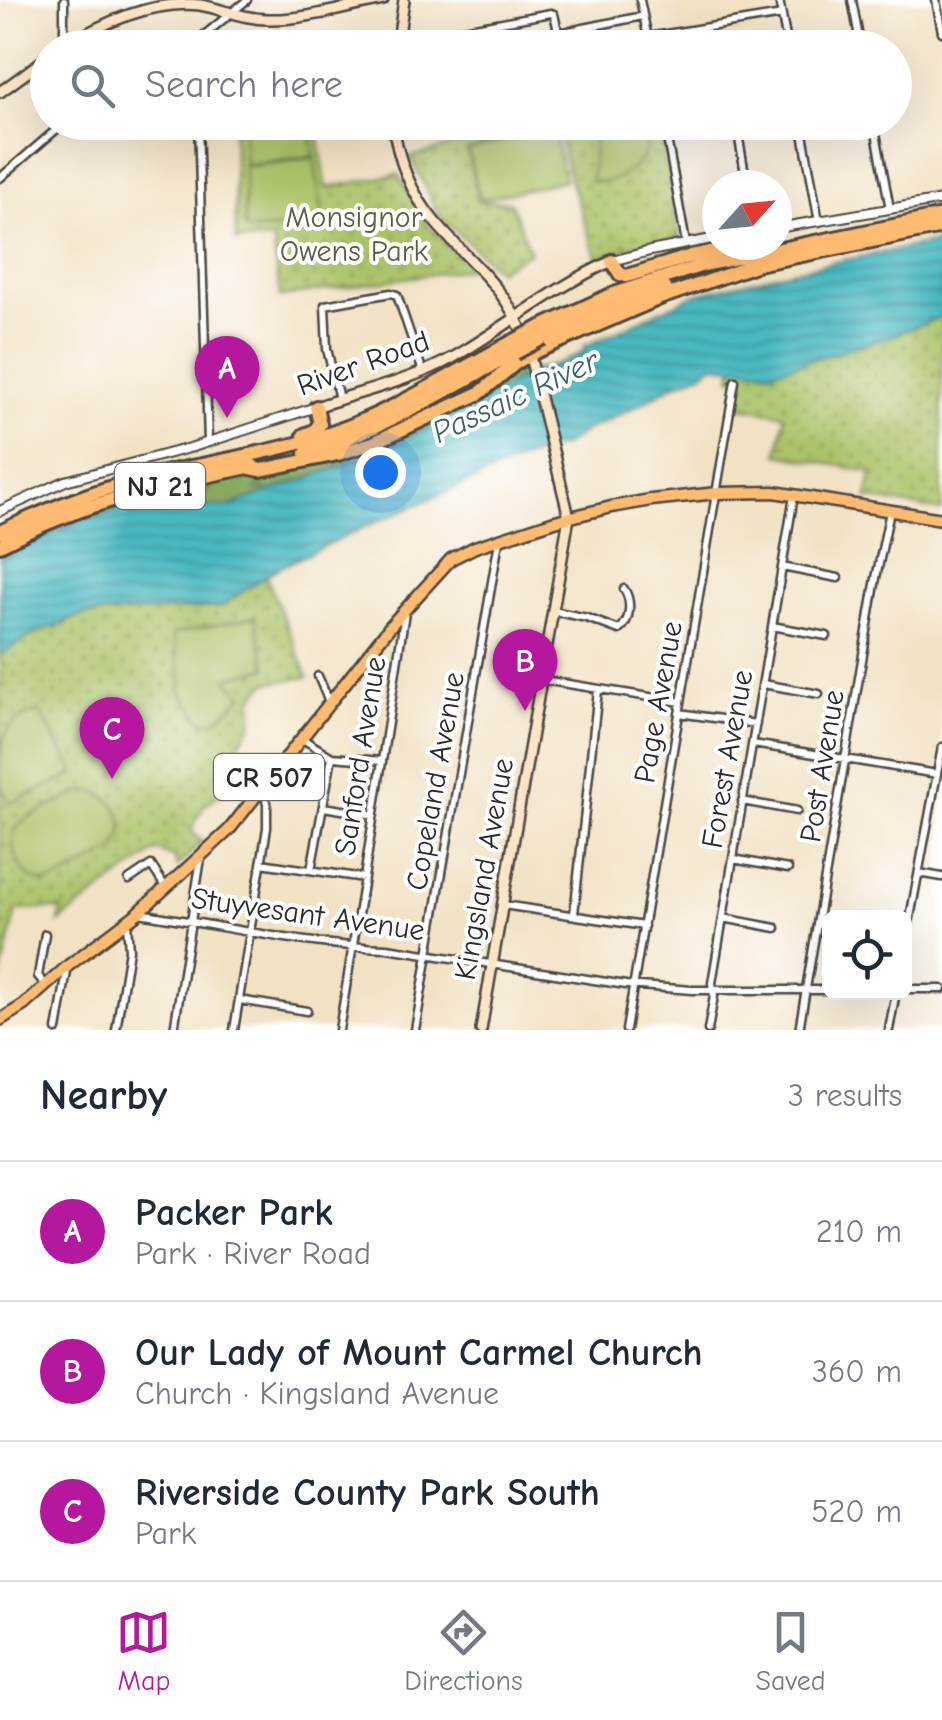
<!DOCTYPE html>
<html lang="en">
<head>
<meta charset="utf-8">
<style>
  :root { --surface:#fff; --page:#f6f6f7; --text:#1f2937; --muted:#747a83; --line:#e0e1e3; --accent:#b5179e }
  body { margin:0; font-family:"Comic Neue",sans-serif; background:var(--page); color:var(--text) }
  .controls { position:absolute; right:30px; bottom:30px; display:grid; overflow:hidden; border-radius:15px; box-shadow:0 10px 40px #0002 }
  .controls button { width:90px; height:90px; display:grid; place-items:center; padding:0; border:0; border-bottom:2px solid var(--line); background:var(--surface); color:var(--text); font:50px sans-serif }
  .compass { position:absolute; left:702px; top:170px; width:90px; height:90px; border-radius:50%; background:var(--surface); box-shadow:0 10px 40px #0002; rotate:63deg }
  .you { position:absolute; left:380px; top:472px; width:35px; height:35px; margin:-25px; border:8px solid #fff; border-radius:50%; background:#1a73e8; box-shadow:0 0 0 15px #1a73e833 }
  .badge { display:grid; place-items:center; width:65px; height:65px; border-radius:50%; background:var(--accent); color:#fff; font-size:32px; font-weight:700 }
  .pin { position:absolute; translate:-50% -82px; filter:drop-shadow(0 2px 5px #0008) }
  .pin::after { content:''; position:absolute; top:52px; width:35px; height:30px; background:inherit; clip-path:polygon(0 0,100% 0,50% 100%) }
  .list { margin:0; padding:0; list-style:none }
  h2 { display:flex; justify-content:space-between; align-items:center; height:130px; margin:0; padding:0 40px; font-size:42px }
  h2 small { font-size:32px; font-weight:400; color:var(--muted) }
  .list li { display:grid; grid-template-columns:65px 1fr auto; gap:30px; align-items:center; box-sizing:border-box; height:140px; padding:0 40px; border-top:2px solid var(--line) }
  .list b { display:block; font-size:38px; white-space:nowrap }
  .list p { margin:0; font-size:32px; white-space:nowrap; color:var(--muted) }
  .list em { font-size:32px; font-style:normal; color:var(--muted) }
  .icon { flex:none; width:55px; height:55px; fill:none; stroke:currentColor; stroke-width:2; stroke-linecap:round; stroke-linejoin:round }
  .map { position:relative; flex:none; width:942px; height:1030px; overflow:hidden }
  .search { position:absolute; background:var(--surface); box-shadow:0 10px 40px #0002; left:30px; right:30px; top:30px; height:110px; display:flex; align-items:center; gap:25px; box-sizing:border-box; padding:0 35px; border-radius:55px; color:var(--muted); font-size:38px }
  .sheet { height:550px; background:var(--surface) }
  nav { display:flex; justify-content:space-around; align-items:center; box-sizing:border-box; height:140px; border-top:2px solid var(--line); background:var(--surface); font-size:28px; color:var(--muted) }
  nav a { display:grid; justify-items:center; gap:5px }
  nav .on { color:var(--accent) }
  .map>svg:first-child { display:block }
</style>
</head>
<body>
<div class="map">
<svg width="942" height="1030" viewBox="0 0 942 1030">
  <defs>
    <pattern id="forest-firs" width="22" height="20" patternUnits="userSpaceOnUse" patternTransform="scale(2.5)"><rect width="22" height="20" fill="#89a95d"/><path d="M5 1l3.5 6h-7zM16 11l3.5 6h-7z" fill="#708a4d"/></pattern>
    <pattern id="park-dots" width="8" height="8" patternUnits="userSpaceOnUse" patternTransform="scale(2.5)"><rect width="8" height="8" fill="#acc369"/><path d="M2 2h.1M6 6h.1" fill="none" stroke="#8c9f57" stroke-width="1.8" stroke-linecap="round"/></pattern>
    <pattern id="water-rules" width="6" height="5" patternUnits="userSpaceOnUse" patternTransform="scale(2.5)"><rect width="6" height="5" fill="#4ab9c1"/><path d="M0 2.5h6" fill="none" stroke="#3e979d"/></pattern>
  </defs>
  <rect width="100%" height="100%" fill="#fff"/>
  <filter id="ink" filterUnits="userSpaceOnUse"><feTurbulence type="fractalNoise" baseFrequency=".01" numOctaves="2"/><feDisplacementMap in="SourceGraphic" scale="20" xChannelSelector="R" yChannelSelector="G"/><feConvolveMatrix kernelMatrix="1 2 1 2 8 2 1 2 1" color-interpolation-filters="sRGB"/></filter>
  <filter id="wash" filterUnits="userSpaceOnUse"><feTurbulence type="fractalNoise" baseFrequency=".0048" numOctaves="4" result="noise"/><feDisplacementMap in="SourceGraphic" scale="40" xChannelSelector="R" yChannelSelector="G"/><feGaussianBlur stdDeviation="2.25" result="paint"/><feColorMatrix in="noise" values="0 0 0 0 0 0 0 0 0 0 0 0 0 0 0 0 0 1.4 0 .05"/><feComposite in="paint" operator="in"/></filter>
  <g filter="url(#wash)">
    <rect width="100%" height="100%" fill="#f1e2c4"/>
    <path fill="url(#forest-firs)" stroke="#5a6a44" stroke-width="2.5" d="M525 365 528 372 504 388 380 452 228 507 132 506 80 521 0 559V554L22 542 110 508 246 475 364 455 481 399Z"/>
    <path fill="url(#park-dots)" stroke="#6c774a" stroke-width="2.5" d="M233 123H316L327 188 398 174 427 224 472 268 280 297 273 240 236 241Z
      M471 123H659L680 239 638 245 597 258 570 180 557 128 467 150 478 201 510 202 530 252 498 270 439 216 411 157 466 142 463 124Z
      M942 317V511L867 498 872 472 778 454 785 415 737 406 742 380 731 377 734 365 742 366Z
      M266 576 308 677 267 683 253 697 252 725 220 769 227 788 204 806 191 830 202 842 177 867 175 858 157 850 59 922 62 909 17 910 0 982V655L34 634 83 615 219 607Z"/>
    <path fill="#acc369" stroke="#6c774a" stroke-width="2.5" d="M243 123H309L314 156 245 164Z
      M601 126 649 133C647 164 622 185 591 181L594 149 593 134Z
      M553 130 565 180 480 200 468 150Z
      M314 158 324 227 249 230 245 227 244 167Z
      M255 617 267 668 226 678 243 696 215 722 202 721 179 688 183 684 172 634Z
      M39 711 73 769 71 776 11 803C0 790 0 781 0 765 0 735 8 720 39 711Z
      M91 791C118 797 133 827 114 850 97 859 68 877 50 882 24 888 2 844 19 825 27 815 68 799 82 792Z"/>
    <path fill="url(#water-rules)" stroke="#3a7276" stroke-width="2.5" d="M942 241V317L891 336 773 371 712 365 703 373 677 383 639 405 584 432 562 447 542 451 371 524 276 569 220 607 83 615 64 622V625H57V628L54 626 34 634 0 655V559L80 521 132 506 228 507 380 452 504 388 528 372 559 364 585 351 583 347 697 294 800 269Z"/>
  </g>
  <g filter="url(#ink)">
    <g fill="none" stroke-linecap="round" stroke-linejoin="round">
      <g stroke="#494642" stroke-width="11">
        <path id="minor" d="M64 0V46
          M640 0 650 48
          M779 0 788 48
          M852 0 861 48
          M936 0 942 32
          M559 33 643 16
          M648 37 782 15
          M398 41 551 13 554 14 562 48
          M197 48V41L247 0
          M198 122 208 442
          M664 122 686 243
          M736 122 747 185
          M801 122 819 222
          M874 122 890 209
          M0 178 65 122
          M339 399 327 349 325 305 391 293 397 295 423 372
          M782 567 838 578
          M553 611 587 618 619 630C631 621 632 601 624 589
          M772 626 827 636
          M318 676 329 702
          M543 680 681 702
          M763 684 819 694
          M679 713 756 724
          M301 738 332 757 382 761
          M753 744 937 774
          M742 801 797 811
          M323 807 374 815
          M733 859 788 869
          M261 863 364 878
          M311 870 332 757
          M919 873 942 877
          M129 880 151 865 166 888
          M503 905 644 926
          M138 913C221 925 303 946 387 948L626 985 692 990H830
          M574 914 598 690
          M723 918 776 928
          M45 934 38 976 46 985
          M904 950 942 747
          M904 989H942
          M239 1000 307 1011
          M57 1030 68 966
          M116 1030 129 950 127 923
          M174 1030 201 858
          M234 1030 267 828V804L263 786
          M339 1030 364 878 405 612
          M415 1030 499 541
          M626 1030 735 381
          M708 1030 714 996 712 983 794 496
          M799 1030 876 578 890 511
          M889 1030 896 992"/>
      </g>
      <g stroke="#494642" stroke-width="12">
        <path id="tertiary" d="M777 228 942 200
          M612 261 650 251 717 238
          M0 511 65 481 193 447 316 407"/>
      </g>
      <g stroke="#494642" stroke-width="14">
        <path id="secondary" d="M62 48C102 23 151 0 200 5 223 9 244 19 268 19 306 20 346 7 383 0
          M397 48 404 0
          M0 92 48 57
          M393 122C397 158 411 194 435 222 467 260 508 288 524 338
          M316 407C362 391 411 381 454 357 508 326 555 286 612 261
          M481 1030 569 517 529 352"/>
      </g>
      <g stroke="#494642" stroke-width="15">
        <path id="primary" d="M0 1020 24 1005 69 965 138 913 229 830 392 624 451 559 475 547 555 521 611 507 651 500 717 493 774 492 942 519"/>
      </g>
      <g stroke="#494642" stroke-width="18">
        <path id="motorway" d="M612 261 620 274 627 276 691 256 746 245
          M757 264 942 227
          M537 329 611 295 703 265 942 216
          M543 338 597 313 665 288
          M304 435 314 431 320 424 316 407
          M306 453C381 430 447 390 515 353
          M246 467 261 470 338 454 373 443 480 393 517 362 537 351 660 298 761 263
          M0 532C51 507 104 487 159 474 212 462 265 454 317 438 385 416 447 377 510 343
          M0 545C80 503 165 484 253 466"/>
      </g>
      <use href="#minor" stroke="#fff" stroke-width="6"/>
      <use href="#tertiary" stroke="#fff" stroke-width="8"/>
      <use href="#secondary" stroke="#ffe4c6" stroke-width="9"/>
      <use href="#primary" stroke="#ffbb71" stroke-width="10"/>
      <use href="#motorway" stroke="#ffbb71" stroke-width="12"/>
      <g stroke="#494642" stroke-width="18" stroke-linecap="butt">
        <path id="motorway-bridge" d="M510 343 537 329
          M515 353 543 338"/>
      </g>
      <use href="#motorway-bridge" stroke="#ffbb71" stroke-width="12"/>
    </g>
  </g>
  <g text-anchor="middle" stroke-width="8" stroke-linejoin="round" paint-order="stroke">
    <g fill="#fff" stroke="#6b6b6b" stroke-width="2.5">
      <rect x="115" y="463" width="90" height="46" rx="8"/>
      <rect x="214" y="754" width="110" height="46" rx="8"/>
    </g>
    <g font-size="28" font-weight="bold" fill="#2b2b2b">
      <text x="160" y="496">NJ 21</text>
      <text x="269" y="787">CR 507</text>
    </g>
    <g font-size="30" fill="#586041" stroke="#fff">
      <text x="354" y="227">Monsignor<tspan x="354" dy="34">Owens Park</tspan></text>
    </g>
    <g font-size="30" fill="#2b2b2b" stroke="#fff">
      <text transform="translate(363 363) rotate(-20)" y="10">River Road</text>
      <text transform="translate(658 702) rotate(-80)" y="10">Page Avenue</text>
      <text transform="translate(360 756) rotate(-81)" y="10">Sanford Avenue</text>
      <text transform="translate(727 759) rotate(-80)" y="10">Forest Avenue</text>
      <text transform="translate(822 766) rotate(-81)" y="10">Post Avenue</text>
      <text transform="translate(435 781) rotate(-80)" y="10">Copeland Avenue</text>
      <text transform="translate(484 869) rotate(-80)" y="10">Kingsland Avenue</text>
      <text transform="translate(308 914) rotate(8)" y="10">Stuyvesant Avenue</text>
    </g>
    <g font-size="32" font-style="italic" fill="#376467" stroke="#fff">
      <text transform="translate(515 396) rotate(-25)" y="11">Passaic River</text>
    </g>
  </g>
</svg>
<div class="controls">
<button><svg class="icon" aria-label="locate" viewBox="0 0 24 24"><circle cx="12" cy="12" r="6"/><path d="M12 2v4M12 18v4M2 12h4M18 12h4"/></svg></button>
</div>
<svg class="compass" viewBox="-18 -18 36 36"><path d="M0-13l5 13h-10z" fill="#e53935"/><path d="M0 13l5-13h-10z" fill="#747a83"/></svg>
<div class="you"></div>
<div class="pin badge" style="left:227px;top:418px">A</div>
<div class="pin badge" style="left:525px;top:711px">B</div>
<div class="pin badge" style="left:112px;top:779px">C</div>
<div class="search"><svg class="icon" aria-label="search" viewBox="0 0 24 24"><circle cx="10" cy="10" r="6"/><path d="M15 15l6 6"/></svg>Search here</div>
</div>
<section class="sheet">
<h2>Nearby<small>3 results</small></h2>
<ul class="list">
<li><span class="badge">A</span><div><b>Packer Park</b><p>Park · River Road</p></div><em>210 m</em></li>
<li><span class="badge">B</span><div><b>Our Lady of Mount Carmel Church</b><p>Church · Kingsland Avenue</p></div><em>360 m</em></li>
<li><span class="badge">C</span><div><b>Riverside County Park South</b><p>Park</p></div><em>520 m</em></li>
</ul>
</section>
<nav>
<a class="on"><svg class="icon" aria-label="map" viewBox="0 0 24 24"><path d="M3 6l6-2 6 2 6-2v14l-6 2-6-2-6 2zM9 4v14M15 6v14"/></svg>Map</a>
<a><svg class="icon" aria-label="directions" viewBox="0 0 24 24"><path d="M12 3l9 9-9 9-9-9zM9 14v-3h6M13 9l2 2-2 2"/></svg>Directions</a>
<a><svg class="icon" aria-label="saved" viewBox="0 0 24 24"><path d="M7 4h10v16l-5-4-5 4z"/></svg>Saved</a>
</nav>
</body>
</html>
